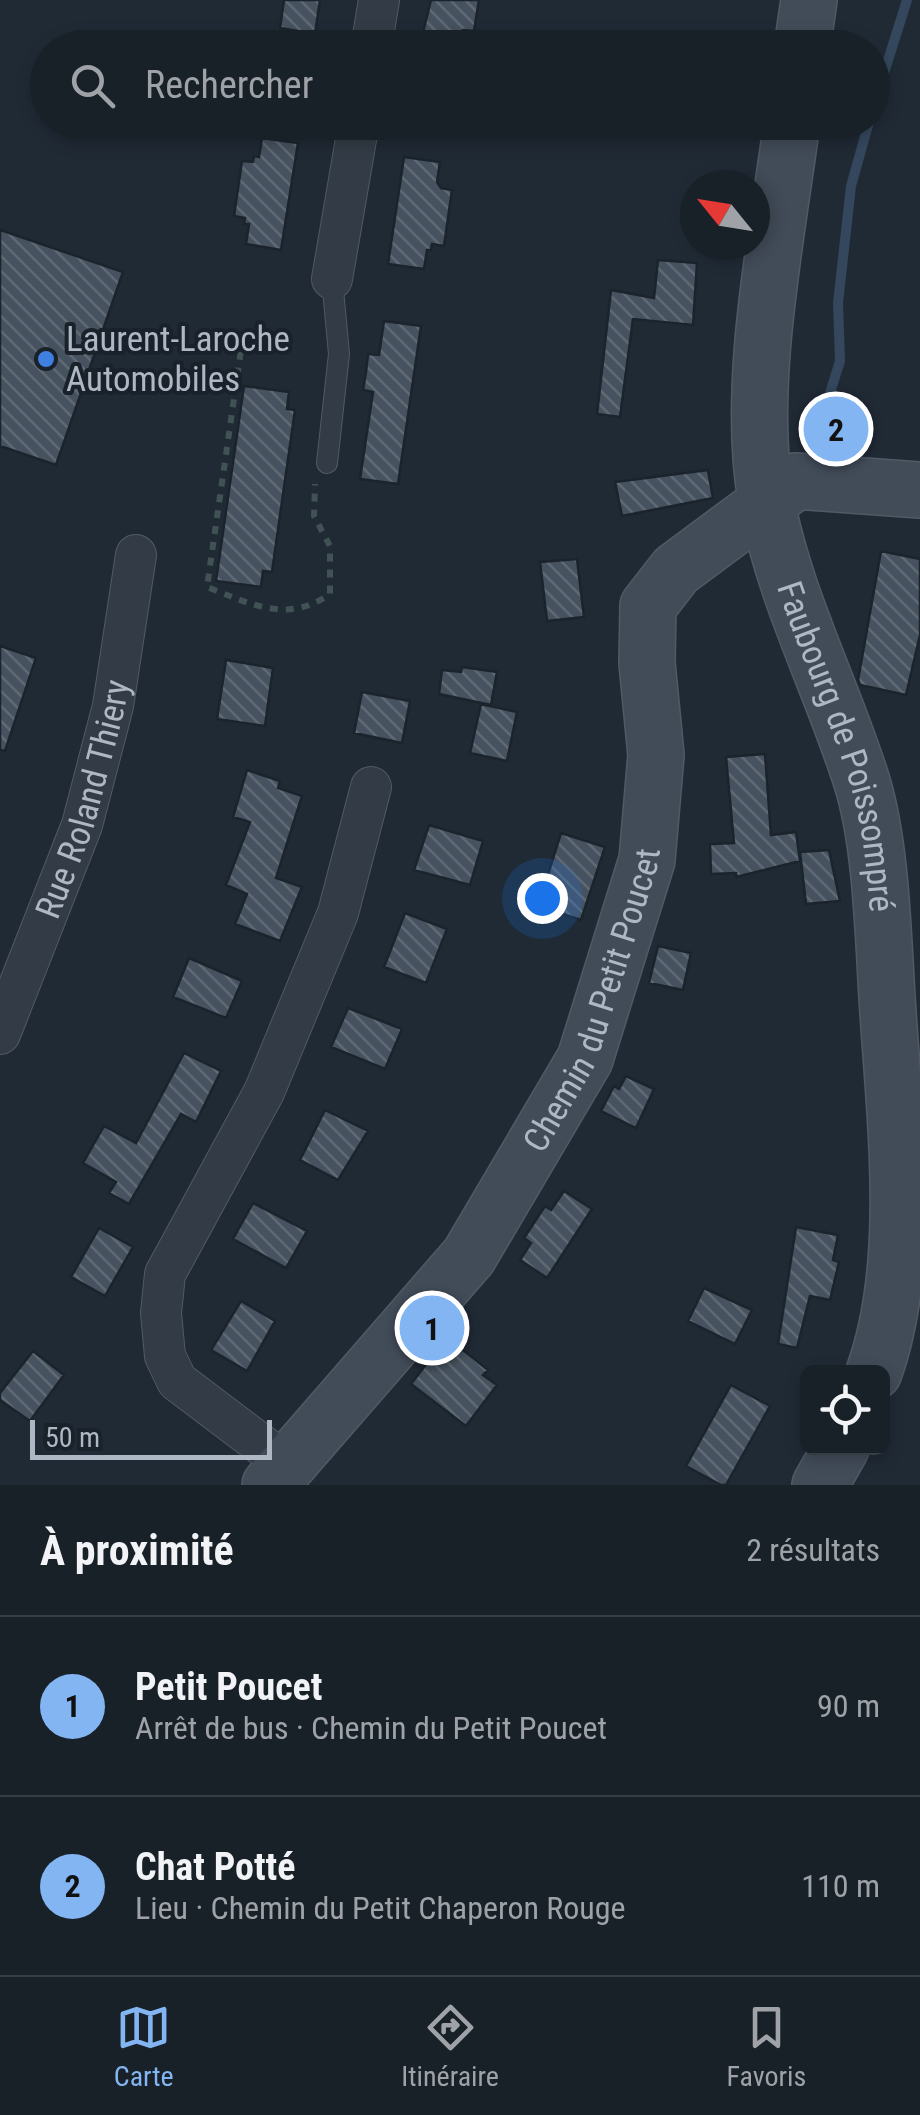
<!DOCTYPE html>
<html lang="fr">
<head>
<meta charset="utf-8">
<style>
  :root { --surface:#182028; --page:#252d34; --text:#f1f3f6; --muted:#9fa3a8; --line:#363e45; --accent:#83b5f3 }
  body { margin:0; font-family:"Roboto Condensed",sans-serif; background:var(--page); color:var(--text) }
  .controls { position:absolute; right:30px; bottom:30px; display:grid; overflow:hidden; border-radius:15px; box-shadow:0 5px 15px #0003 }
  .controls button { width:90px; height:90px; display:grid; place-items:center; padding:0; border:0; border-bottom:2px solid var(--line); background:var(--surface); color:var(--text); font:50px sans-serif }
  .compass { position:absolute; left:680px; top:170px; width:90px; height:90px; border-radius:50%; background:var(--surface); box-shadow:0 5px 15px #0003; rotate:300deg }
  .scale { position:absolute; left:30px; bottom:25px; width:242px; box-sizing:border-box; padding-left:10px; border:5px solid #aeb7c3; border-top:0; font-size:28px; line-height:35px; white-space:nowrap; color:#aeb7c3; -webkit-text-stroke:8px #19212a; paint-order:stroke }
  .you { position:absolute; left:542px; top:898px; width:35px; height:35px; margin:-25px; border:8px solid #fff; border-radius:50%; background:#1a73e8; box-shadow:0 0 0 15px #1a73e833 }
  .badge { display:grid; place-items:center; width:65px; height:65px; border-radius:50%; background:var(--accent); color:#111; font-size:32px; font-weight:700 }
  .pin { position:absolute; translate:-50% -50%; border:5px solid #fff; box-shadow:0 2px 10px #0006 }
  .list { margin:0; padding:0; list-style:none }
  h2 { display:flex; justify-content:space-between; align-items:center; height:130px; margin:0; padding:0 40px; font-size:42px }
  h2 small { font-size:32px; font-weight:400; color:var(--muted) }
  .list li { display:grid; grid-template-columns:65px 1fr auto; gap:30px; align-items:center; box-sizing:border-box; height:180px; padding:0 40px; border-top:2px solid var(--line) }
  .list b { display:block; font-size:38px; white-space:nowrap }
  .list p { margin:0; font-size:32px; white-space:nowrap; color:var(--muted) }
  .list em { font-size:32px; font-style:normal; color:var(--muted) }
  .icon { flex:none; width:55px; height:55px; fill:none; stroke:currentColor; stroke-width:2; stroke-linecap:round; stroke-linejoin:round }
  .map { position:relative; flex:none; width:920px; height:1485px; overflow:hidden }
  .search { position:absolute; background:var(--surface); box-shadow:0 5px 15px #0003; left:30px; right:30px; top:30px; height:110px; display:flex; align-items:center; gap:25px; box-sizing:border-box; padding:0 35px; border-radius:55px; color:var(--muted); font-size:38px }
  .sheet { height:490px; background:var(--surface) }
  nav { display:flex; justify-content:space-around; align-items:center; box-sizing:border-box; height:140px; border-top:2px solid var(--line); background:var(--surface); font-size:28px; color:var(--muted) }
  nav a { display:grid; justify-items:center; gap:5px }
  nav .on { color:var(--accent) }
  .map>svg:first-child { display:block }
</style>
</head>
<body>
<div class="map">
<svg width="920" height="1485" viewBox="0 0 920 1485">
  <defs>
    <pattern id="building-back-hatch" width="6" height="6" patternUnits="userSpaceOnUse" patternTransform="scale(2.5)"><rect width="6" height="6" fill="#46525f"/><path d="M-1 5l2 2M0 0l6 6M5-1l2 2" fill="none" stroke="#5e6974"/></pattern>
  </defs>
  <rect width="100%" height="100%" fill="#202a35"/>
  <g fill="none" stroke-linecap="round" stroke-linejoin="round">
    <path stroke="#34475c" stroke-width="10" d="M872 111 907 0
      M816 438 840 361 838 303 851 186 869 122"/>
  </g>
  <path fill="url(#building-back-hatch)" stroke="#1b232c" stroke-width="2.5" d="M284 0H320L315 34 280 28Z
    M431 0H479L474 31 463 30 456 48H419Z
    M262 138 298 143 281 250 246 244 249 224H244L245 218 234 216 242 161 253 162 254 156 259 157Z
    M404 157 440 162 437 182 441 188 452 190 444 246 432 244 431 250H427L424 269 388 264Z
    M0 230 123 272 56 465 0 446Z
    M658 260 697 263 693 325 633 319 620 417 597 414 611 290 654 298Z
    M384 321 421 326 398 484 360 479 373 392 363 390 366 372 368 354 379 355Z
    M244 386 289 392 287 409 295 410 272 572 263 571 261 587 216 581Z
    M708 470 713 498 622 516 615 482Z
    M881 551 920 559V635L906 695 860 685 858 680Z
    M577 559 584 617 547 621 540 562Z
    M0 646 36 658 5 751 0 750Z
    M226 660 273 668 265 726 217 719Z
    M462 667 497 672 491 705 439 694 442 670 461 672Z
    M362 692 410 701 402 743 354 733Z
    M481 704 517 712 507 761 470 753Z
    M765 754 771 835 796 832 800 861 736 877V873L711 874 710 844 734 843 726 757Z
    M247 770 280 781 278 788 302 796 276 878 302 887 280 941 235 924 247 894 226 885 250 822 233 817Z
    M429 825 483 841 470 885 414 870Z
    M561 833 605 847 581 920 538 906Z
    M829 850 840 901 806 904 800 852Z
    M405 913 447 929 426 983 384 967Z
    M658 946 691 953 683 990 649 983Z
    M189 958 242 981 226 1018 173 997Z
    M348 1008 402 1029 385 1069 331 1047Z
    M184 1053 221 1071 196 1122 181 1114 129 1204 109 1193 116 1182 83 1163 104 1126 136 1143Z
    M626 1076 654 1089 636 1128 601 1111 614 1086 619 1089Z
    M325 1110 368 1131 338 1180 300 1160Z
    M564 1191 592 1209 547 1278 520 1260 531 1243 524 1238 545 1206 551 1210Z
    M253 1203 307 1231 286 1268 233 1239Z
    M796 1227 838 1235 833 1260 839 1262 830 1300 810 1296 797 1348 778 1344Z
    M99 1228 133 1247 105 1296 71 1277Z
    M704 1288 752 1310 735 1344 688 1321Z
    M241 1301 275 1321 247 1371 211 1350Z
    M447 1337 488 1370 483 1375 497 1385 466 1426 411 1384Z
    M33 1351 64 1375 30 1421 0 1400V1393Z
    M731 1385 770 1406 726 1485H721L686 1466Z"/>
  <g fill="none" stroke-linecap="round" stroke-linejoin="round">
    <g stroke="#515a64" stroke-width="22">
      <path id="lane" d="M327 463 339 354 332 279"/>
    </g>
    <g stroke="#515a64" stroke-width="42">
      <g id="street">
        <path d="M371 48 379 0"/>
        <path d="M332 279 359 122"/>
        <path id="s1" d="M0 1034 82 825 113 706 136 555"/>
        <path d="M288 1465 177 1381 165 1356 161 1313 165 1274 264 1092 338 913 371 787"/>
      </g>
    </g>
    <g stroke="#515a64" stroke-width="58">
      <g id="secondary">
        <path d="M802 48 809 0"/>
        <path id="s2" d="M792 122C777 236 746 387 766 499 784 596 831 685 861 779 881 841 883 931 887 997 894 1114 914 1261 874 1372"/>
        <path id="s3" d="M270 1485 469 1256 585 1059 647 860 656 755 647 663 648 606 676 570 796 481 920 490"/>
        <path d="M820 1485 841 1448"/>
      </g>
    </g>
    <path stroke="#405254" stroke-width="6" stroke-dasharray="8 8" stroke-linecap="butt" d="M243 336 207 587C251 604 287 624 330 594V546L314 516 315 484"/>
    <use href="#lane" stroke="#333c46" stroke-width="20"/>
    <use href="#street" stroke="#333c46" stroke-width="40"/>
    <use href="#secondary" stroke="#424c59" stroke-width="55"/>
  </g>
  <circle fill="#3f7fe0" stroke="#19212a" stroke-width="4" cx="46" cy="359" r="10"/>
  <g text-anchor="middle" stroke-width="8" stroke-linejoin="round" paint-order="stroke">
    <g font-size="35" fill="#aeb7c3" stroke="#19212a" text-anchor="start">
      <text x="66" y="351">Laurent-Laroche<tspan x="66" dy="40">Automobiles</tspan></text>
    </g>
    <g font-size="35" fill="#aeb7c3" stroke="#19212a">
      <text dy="12" stroke="none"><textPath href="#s2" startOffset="638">Faubourg de Poissompré</textPath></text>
      <text dy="12" stroke="none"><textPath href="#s1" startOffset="250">Rue Roland Thiery</textPath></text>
      <text dy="12" stroke="none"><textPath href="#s3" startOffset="590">Chemin du Petit Poucet</textPath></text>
    </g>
  </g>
</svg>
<div class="controls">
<button><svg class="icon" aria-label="locate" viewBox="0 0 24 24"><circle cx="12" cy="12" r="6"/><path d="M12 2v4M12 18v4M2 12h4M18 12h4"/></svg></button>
</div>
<svg class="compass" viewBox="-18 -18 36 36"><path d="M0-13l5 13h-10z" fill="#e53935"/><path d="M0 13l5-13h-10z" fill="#9fa3a8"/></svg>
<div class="scale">50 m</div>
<div class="you"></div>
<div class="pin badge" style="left:432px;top:1328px">1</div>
<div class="pin badge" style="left:836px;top:429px">2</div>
<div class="search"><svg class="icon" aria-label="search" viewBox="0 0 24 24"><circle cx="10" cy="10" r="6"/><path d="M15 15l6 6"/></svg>Rechercher</div>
</div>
<section class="sheet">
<h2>À proximité<small>2 résultats</small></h2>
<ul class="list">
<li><span class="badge">1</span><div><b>Petit Poucet</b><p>Arrêt de bus · Chemin du Petit Poucet</p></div><em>90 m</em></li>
<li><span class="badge">2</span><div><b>Chat Potté</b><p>Lieu · Chemin du Petit Chaperon Rouge</p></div><em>110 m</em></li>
</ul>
</section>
<nav>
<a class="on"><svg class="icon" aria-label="map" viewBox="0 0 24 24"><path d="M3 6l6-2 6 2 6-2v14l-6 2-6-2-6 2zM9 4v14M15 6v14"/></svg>Carte</a>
<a><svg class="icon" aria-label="directions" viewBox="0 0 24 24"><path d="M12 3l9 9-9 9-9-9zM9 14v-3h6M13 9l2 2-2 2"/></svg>Itinéraire</a>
<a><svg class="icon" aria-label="saved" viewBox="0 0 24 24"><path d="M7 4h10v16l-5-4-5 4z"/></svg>Favoris</a>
</nav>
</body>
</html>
